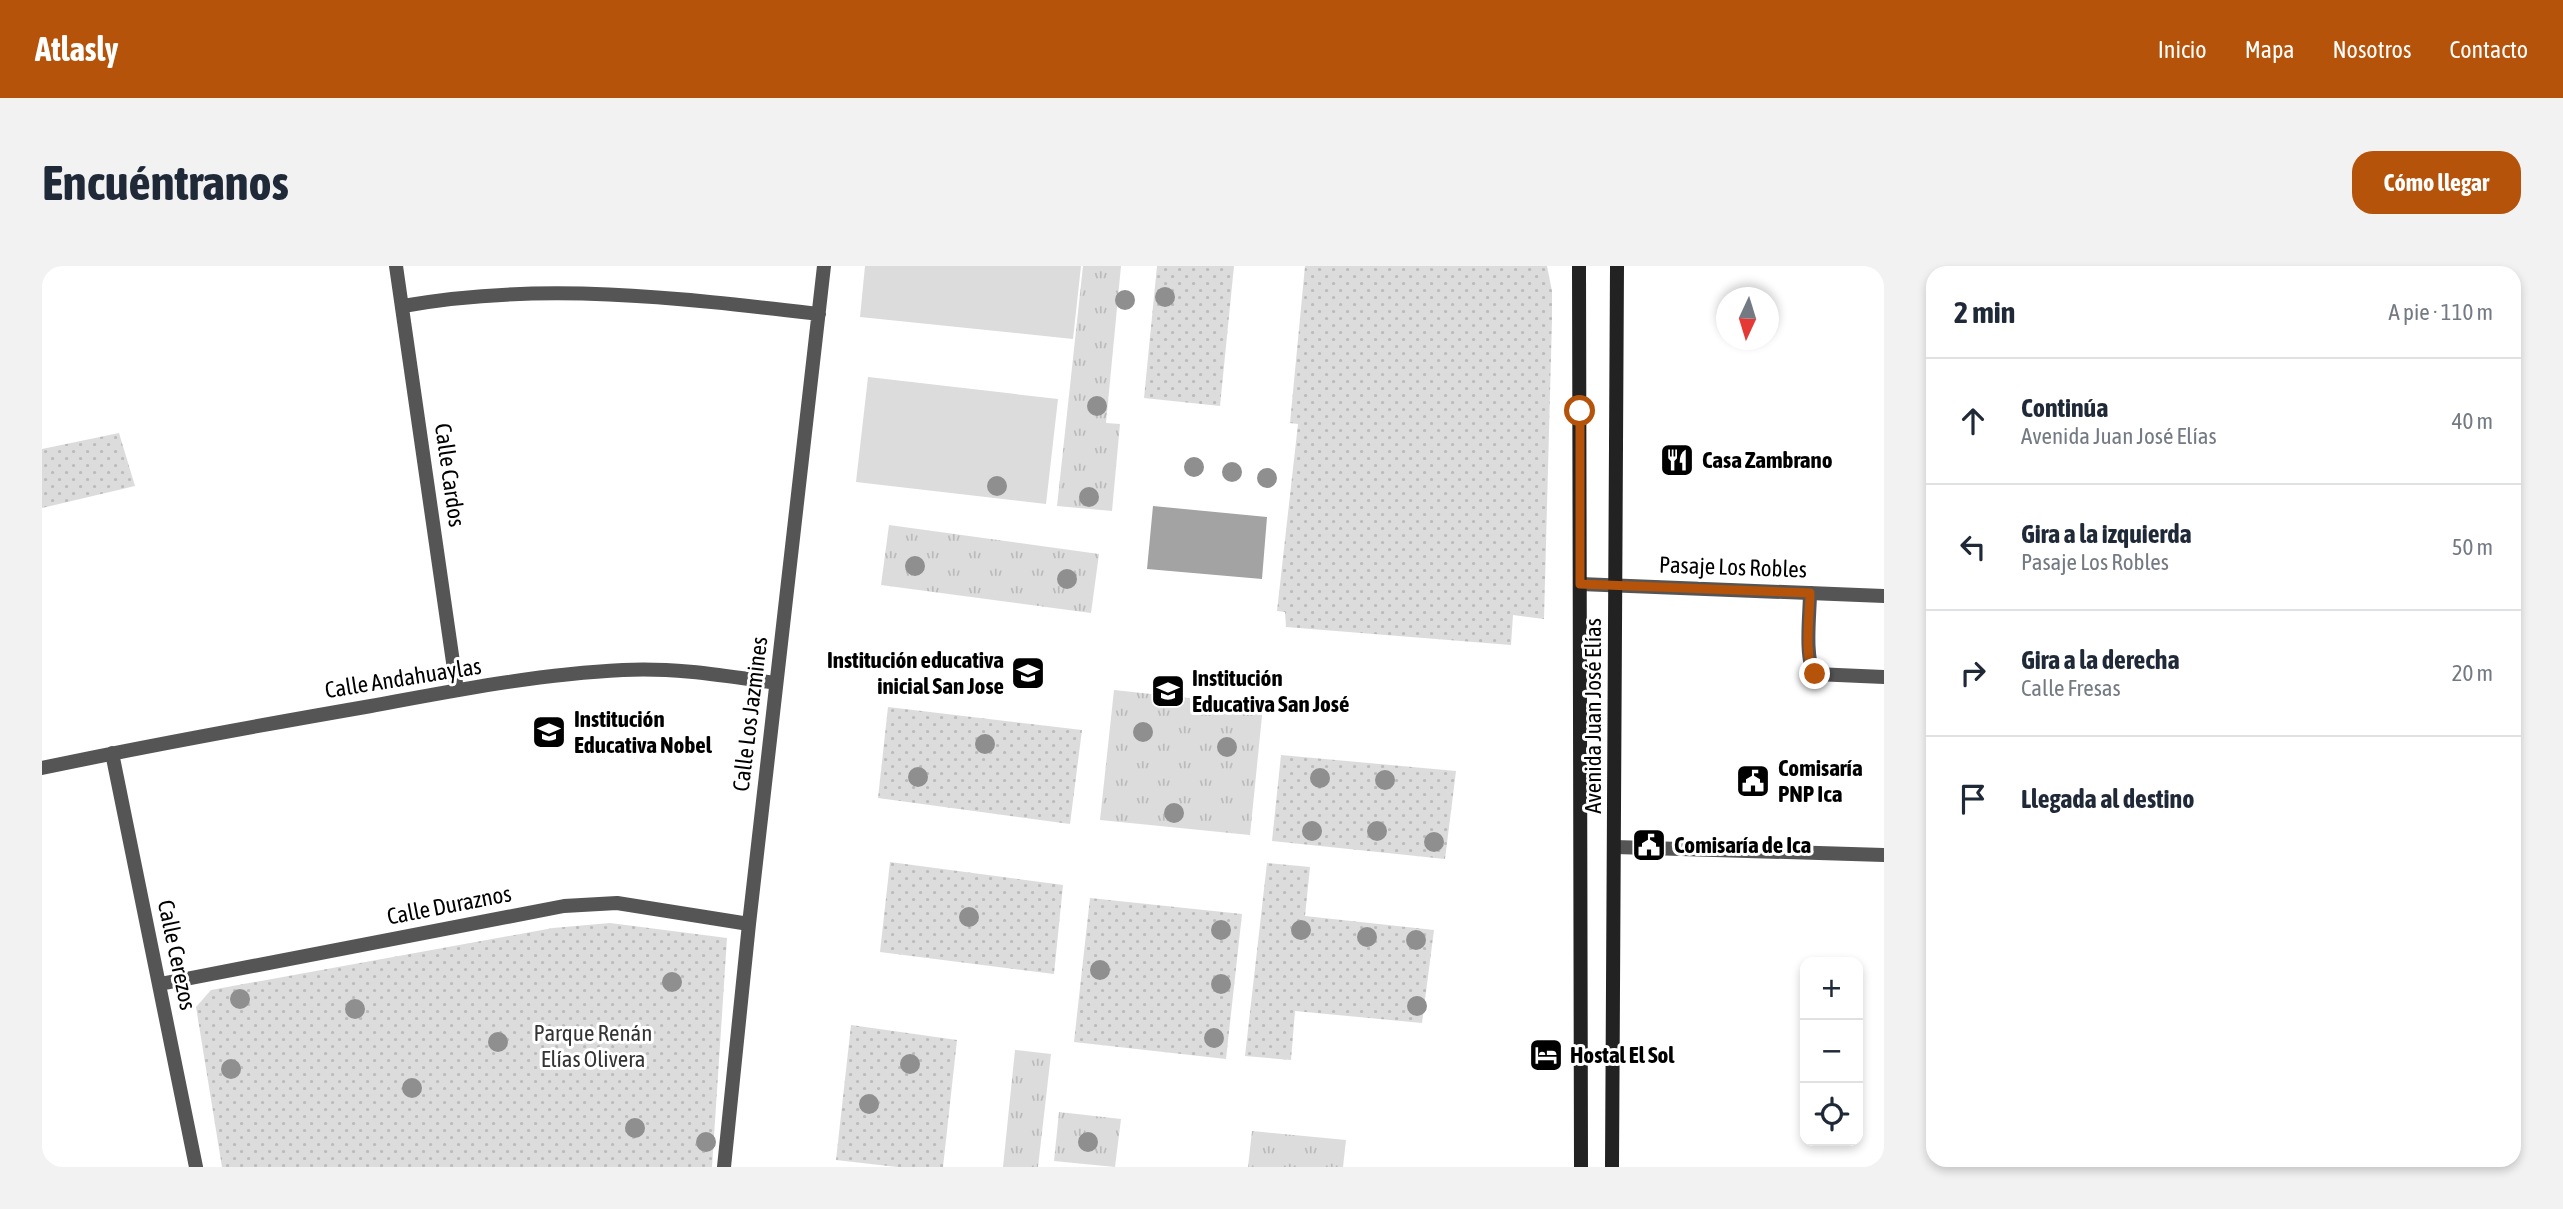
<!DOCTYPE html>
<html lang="es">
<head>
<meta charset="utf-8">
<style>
  :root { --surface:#fff; --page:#f2f2f3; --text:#1f2937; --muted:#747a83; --line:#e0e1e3; --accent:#b45309 }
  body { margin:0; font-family:"Asap Condensed",sans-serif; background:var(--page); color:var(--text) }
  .controls { position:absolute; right:21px; bottom:21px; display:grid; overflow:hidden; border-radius:14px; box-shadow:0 4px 10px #0003 }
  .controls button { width:63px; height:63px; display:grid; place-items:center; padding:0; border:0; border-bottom:2px solid var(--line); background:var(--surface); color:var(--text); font:35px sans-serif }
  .compass { position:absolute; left:1674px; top:21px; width:63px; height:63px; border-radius:50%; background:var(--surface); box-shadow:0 4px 10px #0003; rotate:184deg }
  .stop { position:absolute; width:21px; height:21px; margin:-16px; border:5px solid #b45309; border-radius:50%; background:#fff }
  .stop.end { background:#b45309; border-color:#fff; box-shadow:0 2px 7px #0008 }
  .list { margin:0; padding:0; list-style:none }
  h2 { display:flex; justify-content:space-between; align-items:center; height:91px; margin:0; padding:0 28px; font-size:30px }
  h2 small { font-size:23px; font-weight:400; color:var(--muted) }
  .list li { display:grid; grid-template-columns:46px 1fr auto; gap:21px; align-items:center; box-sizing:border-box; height:126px; padding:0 28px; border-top:2px solid var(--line) }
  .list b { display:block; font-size:26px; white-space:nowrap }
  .list p { margin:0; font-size:23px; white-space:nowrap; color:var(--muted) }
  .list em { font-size:23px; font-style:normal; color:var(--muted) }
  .icon { flex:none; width:38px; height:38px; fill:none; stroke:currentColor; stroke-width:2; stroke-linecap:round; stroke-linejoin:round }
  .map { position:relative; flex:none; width:1842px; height:901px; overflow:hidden; border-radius:21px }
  header { display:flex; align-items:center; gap:42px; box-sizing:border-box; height:98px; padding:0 35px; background:var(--accent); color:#fff }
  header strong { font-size:33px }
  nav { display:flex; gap:38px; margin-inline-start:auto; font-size:24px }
  .intro { display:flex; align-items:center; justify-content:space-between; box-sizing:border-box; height:168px; padding:0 42px }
  h1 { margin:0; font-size:49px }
  .button { padding:18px 32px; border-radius:21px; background:var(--accent); color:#fff; font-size:24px; font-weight:700 }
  main { display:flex; gap:42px; padding:0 42px }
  aside { flex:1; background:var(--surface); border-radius:21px; box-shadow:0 4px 10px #0003 }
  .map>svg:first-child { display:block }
</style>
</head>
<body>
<header>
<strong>Atlasly</strong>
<nav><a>Inicio</a><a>Mapa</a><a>Nosotros</a><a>Contacto</a></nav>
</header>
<div class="intro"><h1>Encuéntranos</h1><a class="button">Cómo llegar</a></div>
<main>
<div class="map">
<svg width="1842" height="901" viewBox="0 0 1842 901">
  <defs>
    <pattern id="grass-tufts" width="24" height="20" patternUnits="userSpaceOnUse" patternTransform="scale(1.75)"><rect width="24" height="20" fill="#dcdcdc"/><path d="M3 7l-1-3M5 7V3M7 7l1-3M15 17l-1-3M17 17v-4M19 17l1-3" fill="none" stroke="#bbb"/></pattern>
    <pattern id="park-dots" width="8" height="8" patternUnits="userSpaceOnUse" patternTransform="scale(1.75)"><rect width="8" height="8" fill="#dcdcdc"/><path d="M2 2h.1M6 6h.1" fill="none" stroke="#bbb" stroke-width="1.8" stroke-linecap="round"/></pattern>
  </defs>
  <rect width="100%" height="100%" fill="#fff"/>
  <path fill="url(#grass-tufts)" d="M1041 0H1079L1064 157 1078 158 1070 245 1015 240Z
    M847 259 1057 288 1049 347 839 319Z
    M1072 424 1221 440 1208 569 1058 554Z
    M973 784 1009 788 996 901H961Z
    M1017 846 1079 853 1073 901 1012 895Z
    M1210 865 1304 874 1301 901H1206Z"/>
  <path fill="url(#park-dots)" d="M1115 0H1192L1178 140 1102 132Z
    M1263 0H1505L1510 25V53L1502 353 1471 349 1469 379 1244 361 1243 346 1235 345 1256 158 1248 157Z
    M77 167 93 220 0 242V183Z
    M846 441 1040 464 1028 558 836 532Z
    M1239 489 1414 505 1403 593 1230 575Z
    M848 596 1021 619 1012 708 838 686Z
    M1225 597 1268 601 1263 650 1392 664 1380 757 1253 745 1249 794 1203 790Z
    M1048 632 1200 648 1184 793 1032 776Z
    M568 657 685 672 670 901H180L154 741 169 724 511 662Z
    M809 759 915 774 901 901H855L794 894Z"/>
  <path fill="#dcdcdc" d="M823 0H1039L1031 73 818 51Z
    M826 111 1016 133 1004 238 814 216Z"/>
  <path fill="#a3a3a3" d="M1111 240 1225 251 1220 313 1105 303Z"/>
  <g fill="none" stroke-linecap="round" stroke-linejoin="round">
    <path stroke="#555" stroke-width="14" d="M1538 318 1842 330
      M1573 581 1842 589"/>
    <path stroke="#555" stroke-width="14" d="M354 0 415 424
      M361 40C499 15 640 32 777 48
      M1768 327C1768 346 1762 394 1773 408L1842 411
      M70 487 154 901
      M0 502C109 479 219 459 329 440 411 425 496 408 581 404 631 401 684 410 734 417
      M118 718 522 640 575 637 707 658
      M682 901 707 658 782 0"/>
    <path stroke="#222" stroke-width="14" d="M1537 0 1539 901
      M1570 901 1575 0"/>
  </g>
  <g fill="#8f8f8f">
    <circle cx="1123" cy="31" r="10"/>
    <circle cx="1083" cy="34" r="10"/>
    <circle cx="1055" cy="140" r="10"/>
    <circle cx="1152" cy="201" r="10"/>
    <circle cx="1190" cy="206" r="10"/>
    <circle cx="1225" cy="212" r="10"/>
    <circle cx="955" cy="220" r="10"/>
    <circle cx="1047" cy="231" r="10"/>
    <circle cx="873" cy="300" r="10"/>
    <circle cx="1025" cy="313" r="10"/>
    <circle cx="1101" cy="466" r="10"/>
    <circle cx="943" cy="478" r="10"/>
    <circle cx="1185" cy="481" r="10"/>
    <circle cx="876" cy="511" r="10"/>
    <circle cx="1278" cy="512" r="10"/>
    <circle cx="1343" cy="514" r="10"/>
    <circle cx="1132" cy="547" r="10"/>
    <circle cx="1270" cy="565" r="10"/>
    <circle cx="1335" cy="565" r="10"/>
    <circle cx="1392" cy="576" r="10"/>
    <circle cx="927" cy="651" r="10"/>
    <circle cx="1179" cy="664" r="10"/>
    <circle cx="1259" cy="664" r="10"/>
    <circle cx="1325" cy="671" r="10"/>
    <circle cx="1374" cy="674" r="10"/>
    <circle cx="1058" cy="704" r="10"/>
    <circle cx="630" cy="716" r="10"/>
    <circle cx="1179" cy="718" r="10"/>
    <circle cx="198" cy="733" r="10"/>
    <circle cx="1375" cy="740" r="10"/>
    <circle cx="313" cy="743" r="10"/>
    <circle cx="1172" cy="772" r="10"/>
    <circle cx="456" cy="776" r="10"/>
    <circle cx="868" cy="798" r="10"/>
    <circle cx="189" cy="803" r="10"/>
    <circle cx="370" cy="822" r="10"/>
    <circle cx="827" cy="838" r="10"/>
    <circle cx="593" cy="862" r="10"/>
    <circle cx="664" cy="876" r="10"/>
    <circle cx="1046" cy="876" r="10"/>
  </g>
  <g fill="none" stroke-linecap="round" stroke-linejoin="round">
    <path stroke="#b45309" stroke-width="9" d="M1538 145V318L1768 327C1768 346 1761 395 1773 408"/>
  </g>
  <defs>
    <g id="restaurant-square" transform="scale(1.75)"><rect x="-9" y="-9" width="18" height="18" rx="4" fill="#000" stroke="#fff"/><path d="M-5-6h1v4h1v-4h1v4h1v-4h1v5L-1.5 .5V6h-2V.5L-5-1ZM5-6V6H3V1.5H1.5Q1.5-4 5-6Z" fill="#fff"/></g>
    <g id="school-square" transform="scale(1.75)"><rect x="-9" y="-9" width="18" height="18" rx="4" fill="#000" stroke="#fff"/><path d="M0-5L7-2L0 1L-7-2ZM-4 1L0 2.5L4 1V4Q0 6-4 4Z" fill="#fff"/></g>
    <g id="civic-square" transform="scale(1.75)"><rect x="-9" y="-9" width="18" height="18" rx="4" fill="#000" stroke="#fff"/><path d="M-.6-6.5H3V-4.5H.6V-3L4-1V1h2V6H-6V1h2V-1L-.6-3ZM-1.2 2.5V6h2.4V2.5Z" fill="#fff"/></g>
    <g id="hotel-square" transform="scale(1.75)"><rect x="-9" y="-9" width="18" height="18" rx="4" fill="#000" stroke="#fff"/><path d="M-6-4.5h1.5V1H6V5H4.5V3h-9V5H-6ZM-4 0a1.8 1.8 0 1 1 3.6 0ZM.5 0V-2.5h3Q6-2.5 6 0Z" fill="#fff"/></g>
  </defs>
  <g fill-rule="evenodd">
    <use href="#restaurant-square" x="1635" y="194"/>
    <use href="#school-square" x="986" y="407"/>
    <use href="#school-square" x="1126" y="425"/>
    <use href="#school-square" x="507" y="466"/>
    <use href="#civic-square" x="1711" y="515"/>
    <use href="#civic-square" x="1607" y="579"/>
    <use href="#hotel-square" x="1504" y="789"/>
  </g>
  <g text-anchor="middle" stroke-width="6" stroke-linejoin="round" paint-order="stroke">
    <g font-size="23" font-weight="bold" fill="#000" stroke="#fff" text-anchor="start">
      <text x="1660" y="202">Casa Zambrano</text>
      <text x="962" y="402" text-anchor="end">Institución educativa<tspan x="962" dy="26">inicial San Jose</tspan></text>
      <text x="1150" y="420">Institución<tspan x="1150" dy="26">Educativa San José</tspan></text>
      <text x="532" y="461">Institución<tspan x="532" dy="26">Educativa Nobel</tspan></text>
      <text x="1736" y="510">Comisaría<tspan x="1736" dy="26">PNP Ica</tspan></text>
      <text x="1632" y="587">Comisaría de Ica</text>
      <text x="1528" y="797">Hostal El Sol</text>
    </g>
    <g font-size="23" fill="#000" stroke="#fff">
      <text transform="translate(408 209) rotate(82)" y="8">Calle Cardos</text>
      <text transform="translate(1691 301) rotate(2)" y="8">Pasaje Los Robles</text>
      <text transform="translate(361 412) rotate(-9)" y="8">Calle Andahuaylas</text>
      <text transform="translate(708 448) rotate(-83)" y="8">Calle Los Jazmines</text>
      <text transform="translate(1551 450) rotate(-90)" y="8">Avenida Juan José Elías</text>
      <text transform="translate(407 639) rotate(-11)" y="8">Calle Duraznos</text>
      <text transform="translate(135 689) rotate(78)" y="8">Calle Cerezos</text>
    </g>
    <g font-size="23" fill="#333" stroke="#fff">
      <text x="551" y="775">Parque Renán<tspan x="551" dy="26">Elías Olivera</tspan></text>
    </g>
  </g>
</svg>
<div class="controls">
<button>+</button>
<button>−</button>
<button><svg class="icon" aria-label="locate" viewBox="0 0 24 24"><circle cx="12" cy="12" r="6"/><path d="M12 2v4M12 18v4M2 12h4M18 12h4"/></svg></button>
</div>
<svg class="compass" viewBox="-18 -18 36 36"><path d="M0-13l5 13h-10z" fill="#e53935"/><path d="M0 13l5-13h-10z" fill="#747a83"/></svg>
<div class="stop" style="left:1538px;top:145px"></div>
<div class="stop end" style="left:1773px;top:408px"></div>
</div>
<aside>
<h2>2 min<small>A pie · 110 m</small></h2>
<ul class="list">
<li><svg class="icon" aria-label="ahead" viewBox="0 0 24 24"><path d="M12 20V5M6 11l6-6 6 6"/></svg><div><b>Continúa</b><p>Avenida Juan José Elías</p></div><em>40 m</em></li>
<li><svg class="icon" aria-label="left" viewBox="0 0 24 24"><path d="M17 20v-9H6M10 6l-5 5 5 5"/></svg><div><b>Gira a la izquierda</b><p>Pasaje Los Robles</p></div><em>50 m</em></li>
<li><svg class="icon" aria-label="right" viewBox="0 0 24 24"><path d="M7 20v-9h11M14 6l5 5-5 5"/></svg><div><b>Gira a la derecha</b><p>Calle Fresas</p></div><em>20 m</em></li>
<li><svg class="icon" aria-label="arrive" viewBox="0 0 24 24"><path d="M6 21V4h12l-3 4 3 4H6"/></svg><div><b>Llegada al destino</b></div></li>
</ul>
</aside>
</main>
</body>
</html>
